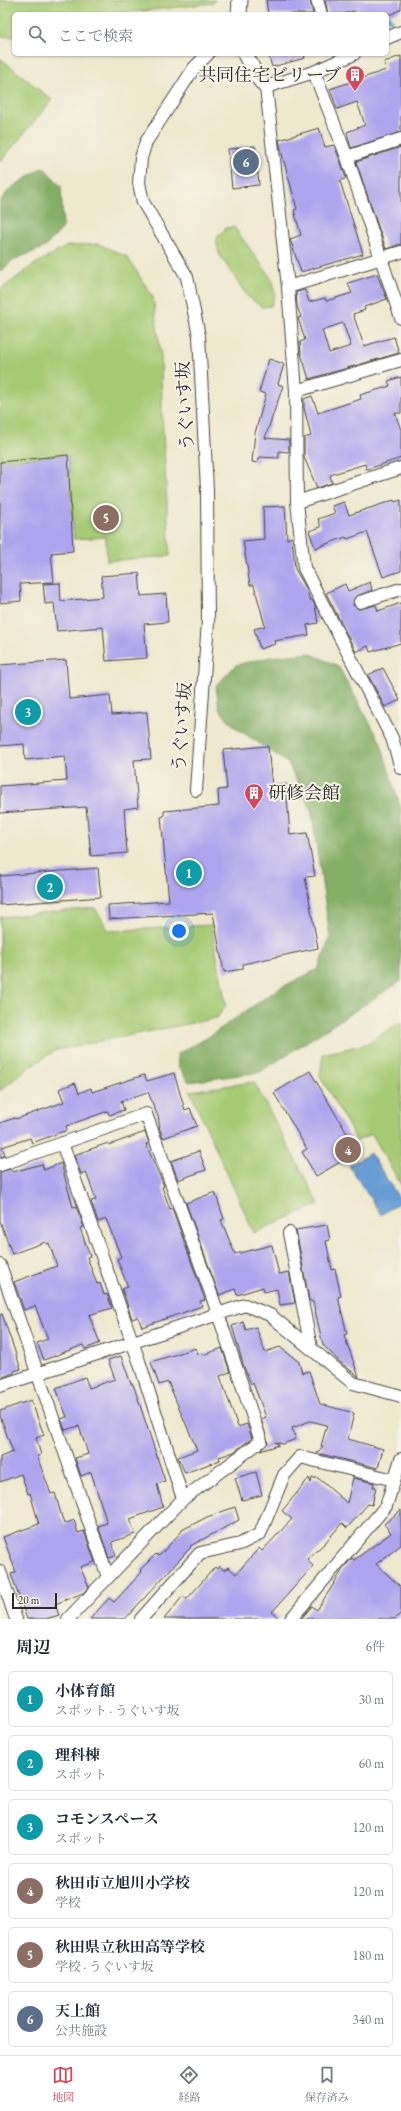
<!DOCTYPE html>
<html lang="ja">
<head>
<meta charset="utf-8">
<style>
  :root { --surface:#fff; --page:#f2f2f3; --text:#1f2937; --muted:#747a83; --line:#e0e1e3; --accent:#d1495b }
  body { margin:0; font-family:"EB Garamond","Noto Serif JP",serif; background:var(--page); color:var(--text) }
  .scale { position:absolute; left:12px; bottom:10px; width:45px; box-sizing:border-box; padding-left:4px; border:2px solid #2b2b2b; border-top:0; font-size:11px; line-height:14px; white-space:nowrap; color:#2b2b2b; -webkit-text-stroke:3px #f7f3e8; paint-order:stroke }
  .you { position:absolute; left:179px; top:931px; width:14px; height:14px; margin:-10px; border:3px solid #fff; border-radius:50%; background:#1a73e8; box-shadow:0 0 0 6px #1a73e833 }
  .badge { display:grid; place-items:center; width:26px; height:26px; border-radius:50%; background:var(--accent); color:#fff; font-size:13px; font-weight:700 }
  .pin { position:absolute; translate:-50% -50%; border:2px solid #fff; box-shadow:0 1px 4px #0006 }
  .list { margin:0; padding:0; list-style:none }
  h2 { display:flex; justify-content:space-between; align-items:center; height:52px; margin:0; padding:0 16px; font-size:17px }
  h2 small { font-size:13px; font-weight:400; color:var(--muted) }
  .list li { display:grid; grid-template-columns:26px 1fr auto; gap:12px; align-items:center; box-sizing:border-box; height:56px; margin:0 8px 8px; padding:0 8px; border:1px solid var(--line); border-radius:6px }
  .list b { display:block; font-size:15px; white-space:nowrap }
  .list p { margin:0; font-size:13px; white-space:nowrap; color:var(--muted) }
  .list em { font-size:13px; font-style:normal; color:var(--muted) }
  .icon { flex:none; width:22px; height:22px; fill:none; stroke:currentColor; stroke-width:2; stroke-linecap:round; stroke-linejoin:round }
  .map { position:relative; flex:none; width:401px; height:1619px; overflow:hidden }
  .search { position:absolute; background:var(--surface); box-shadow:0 1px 3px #0004; left:12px; right:12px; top:12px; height:44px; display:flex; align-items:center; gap:10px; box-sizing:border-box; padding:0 14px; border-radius:6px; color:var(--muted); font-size:15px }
  .sheet { height:436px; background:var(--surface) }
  nav { display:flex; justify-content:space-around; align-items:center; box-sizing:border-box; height:56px; border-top:1px solid var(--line); background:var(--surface); font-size:11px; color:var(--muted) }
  nav a { display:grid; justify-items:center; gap:2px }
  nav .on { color:var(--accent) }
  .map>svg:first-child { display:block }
</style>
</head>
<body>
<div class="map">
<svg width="401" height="1619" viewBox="0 0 401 1619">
  <rect width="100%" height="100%" fill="#f7f3e8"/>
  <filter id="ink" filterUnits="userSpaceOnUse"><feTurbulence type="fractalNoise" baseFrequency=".025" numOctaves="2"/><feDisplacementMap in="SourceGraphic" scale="8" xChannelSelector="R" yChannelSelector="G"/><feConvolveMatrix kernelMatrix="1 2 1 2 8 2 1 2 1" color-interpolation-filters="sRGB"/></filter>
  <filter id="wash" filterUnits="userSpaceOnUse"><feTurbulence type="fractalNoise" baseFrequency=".012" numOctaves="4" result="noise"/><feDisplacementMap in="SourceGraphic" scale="16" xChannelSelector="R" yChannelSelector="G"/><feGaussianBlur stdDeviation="0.9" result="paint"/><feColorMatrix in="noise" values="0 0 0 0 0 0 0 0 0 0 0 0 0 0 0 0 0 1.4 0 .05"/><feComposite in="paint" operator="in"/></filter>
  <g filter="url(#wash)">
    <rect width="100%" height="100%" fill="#eee8cd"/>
    <path fill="#a7cb75" stroke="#697b50" d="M0 0H216L213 3 145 11 97 14H14V37L0 36Z
      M0 58 52 100 0 162Z
      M234 227 273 281 275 294 271 306 262 307 247 296 219 254 216 239 226 228Z
      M99 244 127 257 153 297 161 357 162 414 170 556 107 561 106 537 74 539 68 455 0 461V290L32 266 67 246Z
      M95 908 109 931 211 925 226 1005 217 1018 56 1050 25 1070 0 1091V917Z
      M401 1022V1185L372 1134 357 1141 320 1076 323 1054 366 1044Z
      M254 1082 319 1204 254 1233 190 1091Z"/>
    <path fill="#85af66" stroke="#586d48" d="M43 167 61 186 63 228 45 247 13 260 0 272V201L10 189Z
      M309 653 338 666 380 741 401 809V981L260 1072 189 1082 178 1067 177 1054 207 1038 278 989 318 969 330 937 311 809 288 763 235 727 219 709 216 686 236 665 270 657Z"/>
    <path fill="#679dd4" stroke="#496480" d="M370 1153 401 1201 381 1215 349 1166Z"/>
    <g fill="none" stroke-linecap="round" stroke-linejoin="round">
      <path stroke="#679dd4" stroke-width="4.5" d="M387 15 391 21"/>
    </g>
    <g id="blocks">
      <path fill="#afa5ee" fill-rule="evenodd" d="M266 0H310L313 14H268Z
        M325 0H401V9L392 14H356L354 11 342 14H328Z
        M268 54H304L305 58 272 67Z
        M401 56V132L351 148 347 132 365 125 357 102 337 109 330 89 386 70 384 62Z
        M319 128 325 147 334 145 340 160 346 178 340 181 363 254 301 272 290 239 301 235 294 210 297 209 281 150 279 140Z
        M255 146 259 185 232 188 228 149Z
        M401 147V244L386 249 356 162Z
        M377 274 387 299 364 307 365 310 353 314 364 346 394 337 399 353 309 379 301 354 300 342 305 340 298 318 301 317 297 306 296 292 305 290 309 302 325 298 326 301 352 293 348 283ZM343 323 351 346 329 353 322 330Z
        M269 359 284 364 278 384 283 386 265 438 289 440V452L279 451V458L260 457 257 463 252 462 255 433 266 394 259 392Z
        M401 377V413H395L401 430V458L371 468 366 469 365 464 330 475 332 483 317 488 304 457V438L311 436 304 408V399L312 396 318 413 361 399 360 395 390 386 388 381Z
        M68 455 73 551 51 553 54 582 20 584 21 601 0 603V462Z
        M394 500 395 502 401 500V571L383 577 367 532 347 539 346 537 315 548 309 531 321 527 318 519 335 513 332 506 344 502 349 515Z
        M285 506 287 539 292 537 295 569 306 588 310 600H312L315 605 318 623 307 625 309 635 274 641 275 644 260 649 254 629 265 626 254 585H250L243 541 264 539 263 507Z
        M139 573 141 596 166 594 168 622 144 624 147 658 106 661 103 627 57 631 54 603 45 604 43 584 60 583 61 601 103 597 101 576Z
        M370 582 372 590 355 597 353 605 359 609 376 605 378 611 401 603V643L370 652 368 646 356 652 326 593 345 584 348 591Z
        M66 660 69 699 110 695 112 715 147 712 151 759 134 760 138 807 124 809 127 853 91 856 86 807 0 813V786L67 781 65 756 25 760 24 744 0 746V665Z
        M383 668 400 700 385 707 368 675Z
        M268 746 272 786 286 784 290 835 307 833 315 876 305 877 318 948 243 964V969L224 972 213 913 109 919 108 905 169 901 161 817 164 816V811L219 806 218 790 227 789 223 750Z
        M98 868 101 897 0 905V876Z
        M310 1071 358 1152 316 1176 302 1152 307 1149 274 1093Z
        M174 1073 185 1110 190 1108 197 1126 163 1138 159 1127H160L158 1119H159L148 1092 121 1101 124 1110 109 1115 108 1111 66 1126 67 1130 32 1143 30 1138 2 1147 5 1155 0 1157V1123L15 1118 16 1119 64 1102 59 1089 75 1083 79 1093 91 1088 92 1092 144 1075 147 1081Z
        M145 1132 149 1143 146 1144 164 1186 162 1187 170 1209 172 1208 205 1300 200 1301 202 1306 142 1327 138 1317 132 1319 122 1289 128 1287 117 1259 121 1257 106 1219 98 1222 91 1201 96 1200 86 1172 81 1174 74 1155 108 1143 109 1145Z
        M199 1151 206 1170 178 1180 171 1161Z
        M61 1163 73 1207 76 1206 84 1227 80 1228 90 1256 87 1257 97 1284 100 1283 104 1295 107 1294 112 1308 89 1315 100 1343 85 1349 83 1345 44 1360 37 1343 48 1339 35 1306 24 1310 14 1282 57 1266 49 1243 46 1244 45 1242 12 1254 0 1221V1172L10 1169 13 1172 42 1164 44 1170Z
        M215 1192 224 1219 221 1220 235 1254 272 1245 279 1274 289 1272 295 1303 280 1305 277 1289 264 1292 263 1287 237 1295 235 1289 219 1295 186 1203Z
        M327 1225 330 1240 326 1241 332 1270 335 1269 341 1296 338 1297 347 1334 344 1335 359 1377 340 1362 323 1345 313 1302 309 1300 296 1230Z
        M2 1314 21 1369 14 1371V1373L0 1378V1315Z
        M243 1322 246 1330 256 1327 265 1352 280 1347 299 1362 302 1373 309 1371 320 1404 354 1413 348 1439 383 1449 378 1468 317 1453 323 1446H321L327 1425 310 1421 292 1428 296 1439 283 1444 275 1442 279 1445 260 1451 268 1443 261 1419 266 1417 253 1383 251 1384 244 1367 232 1326Z
        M196 1348 198 1354 202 1353 203 1355 222 1348 230 1372 220 1376 238 1427 247 1424 252 1438 234 1452 219 1457 220 1460 185 1473 178 1457 197 1450 168 1382 159 1385 151 1362Z
        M121 1356 131 1384H133L165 1481 157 1484 163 1507 130 1519 135 1534 112 1542 116 1556 109 1558 98 1526 107 1523 91 1472 81 1476 75 1458 88 1454 79 1426 65 1430 61 1419 67 1417 56 1388 85 1377 89 1388 115 1379 108 1360Z
        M31 1400 44 1435 36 1438 41 1455 37 1456 51 1494 55 1493 64 1524 74 1520 78 1533 84 1531 95 1562 80 1567 89 1587 83 1593 55 1604 59 1615 46 1619H27L11 1574 16 1572 3 1537 39 1524 30 1493 28 1494 21 1474 0 1482V1457L13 1452 0 1416V1411Z
        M256 1472 262 1495 242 1500 235 1478Z
        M309 1478 311 1483 312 1478H318L347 1503 353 1478 374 1483 373 1487H376L372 1505 368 1504 347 1528 342 1523 324 1544 307 1559 313 1566 272 1612 280 1619H164L183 1596 187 1599 215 1567 217 1569 219 1566 224 1570 228 1567 236 1574 259 1548 262 1551 292 1519 282 1511Z
        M235 1507 239 1520 190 1546 191 1547 125 1619H90L109 1598 114 1602 142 1572 140 1570 156 1554 159 1556 182 1531V1530L207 1517Z
        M401 1510V1545L376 1564 401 1587V1613L395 1619H301L312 1606 317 1610 343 1569 352 1558 354 1560 391 1533 384 1524Z"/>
    </g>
  </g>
  <g filter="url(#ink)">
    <use href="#blocks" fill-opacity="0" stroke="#484743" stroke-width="1"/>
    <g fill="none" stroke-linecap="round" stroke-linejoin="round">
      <g stroke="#484743" stroke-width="14">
        <path id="minor" d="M317 0 321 14
          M387 38 401 32
          M354 54 314 72 266 87 288 287 296 391 297 502 304 568 392 738 401 768
          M314 72 347 157 401 318
          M347 157 401 139
          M288 287 401 252
          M296 391 401 360
          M297 502 401 468
          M360 602 401 589
          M196 790 208 621 207 490 199 336 187 277 143 202 139 183 141 158 146 142 194 68 208 54
          M62 1143 139 1361 183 1499
          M0 1165 146 1114 212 1296 261 1441 183 1499 68 1619
          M289 1233 311 1348
          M0 1265 108 1577
          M0 1386 245 1305 270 1315 353 1383 401 1396
          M0 1572 16 1619
          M141 1619 200 1553 240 1544 260 1534 284 1475 300 1457 394 1480
          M291 1619 386 1506 401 1459"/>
      </g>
      <g stroke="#484743" stroke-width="17">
        <path id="tertiary" d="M239 14 240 0
          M245 54 256 75 266 87"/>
      </g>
      <use href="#minor" stroke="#fff" stroke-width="12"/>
      <use href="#tertiary" stroke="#fff" stroke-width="15"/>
    </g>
  </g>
  <defs>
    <g id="building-pin" transform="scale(1)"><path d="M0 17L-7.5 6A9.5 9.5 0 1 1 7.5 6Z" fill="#d1495b" stroke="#f7f3e8"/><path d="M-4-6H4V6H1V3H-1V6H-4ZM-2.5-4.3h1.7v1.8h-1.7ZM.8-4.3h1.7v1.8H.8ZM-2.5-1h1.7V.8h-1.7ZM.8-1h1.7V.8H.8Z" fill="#fff"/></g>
  </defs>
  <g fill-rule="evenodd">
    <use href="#building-pin" x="355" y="75"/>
    <use href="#building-pin" x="254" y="793"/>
  </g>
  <g text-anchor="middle" stroke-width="4" stroke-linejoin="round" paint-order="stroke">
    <g font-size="18" fill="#2b2b2b" stroke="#f7f3e8" text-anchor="end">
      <text x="341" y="81">共同住宅ビリーブ</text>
      <text x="268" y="799" text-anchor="start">研修会館</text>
    </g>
    <g font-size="18" fill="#2b2b2b" stroke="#f7f3e8">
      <text transform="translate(185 406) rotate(-93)" y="6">うぐいす坂</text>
      <text transform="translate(182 727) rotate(-86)" y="6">うぐいす坂</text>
    </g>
  </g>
</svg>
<div class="scale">20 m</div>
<div class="you"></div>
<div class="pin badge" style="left:189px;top:873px;background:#0f9aa8">1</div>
<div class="pin badge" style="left:50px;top:887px;background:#0f9aa8">2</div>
<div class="pin badge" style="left:28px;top:712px;background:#0f9aa8">3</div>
<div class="pin badge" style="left:348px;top:1150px;background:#8d6e63">4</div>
<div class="pin badge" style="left:106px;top:518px;background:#8d6e63">5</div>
<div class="pin badge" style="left:246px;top:162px;background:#5c6f8a">6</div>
<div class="search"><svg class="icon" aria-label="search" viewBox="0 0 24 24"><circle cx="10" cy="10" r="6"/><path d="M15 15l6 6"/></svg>ここで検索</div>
</div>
<section class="sheet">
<h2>周辺<small>6件</small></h2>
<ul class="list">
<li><span class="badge" style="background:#0f9aa8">1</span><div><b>小体育館</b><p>スポット · うぐいす坂</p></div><em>30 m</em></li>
<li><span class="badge" style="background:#0f9aa8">2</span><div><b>理科棟</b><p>スポット</p></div><em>60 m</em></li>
<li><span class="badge" style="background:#0f9aa8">3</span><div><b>コモンスペース</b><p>スポット</p></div><em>120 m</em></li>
<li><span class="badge" style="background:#8d6e63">4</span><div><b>秋田市立旭川小学校</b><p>学校</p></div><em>120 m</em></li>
<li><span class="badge" style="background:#8d6e63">5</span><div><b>秋田県立秋田高等学校</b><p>学校 · うぐいす坂</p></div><em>180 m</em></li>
<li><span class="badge" style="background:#5c6f8a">6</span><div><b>天上館</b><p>公共施設</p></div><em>340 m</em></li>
</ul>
</section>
<nav>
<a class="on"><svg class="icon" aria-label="map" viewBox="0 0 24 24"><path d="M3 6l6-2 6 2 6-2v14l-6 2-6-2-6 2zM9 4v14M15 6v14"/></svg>地図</a>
<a><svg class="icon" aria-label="directions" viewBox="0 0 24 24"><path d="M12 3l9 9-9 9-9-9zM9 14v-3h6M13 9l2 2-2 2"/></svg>経路</a>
<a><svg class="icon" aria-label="saved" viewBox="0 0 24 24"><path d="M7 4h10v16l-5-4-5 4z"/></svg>保存済み</a>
</nav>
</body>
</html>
